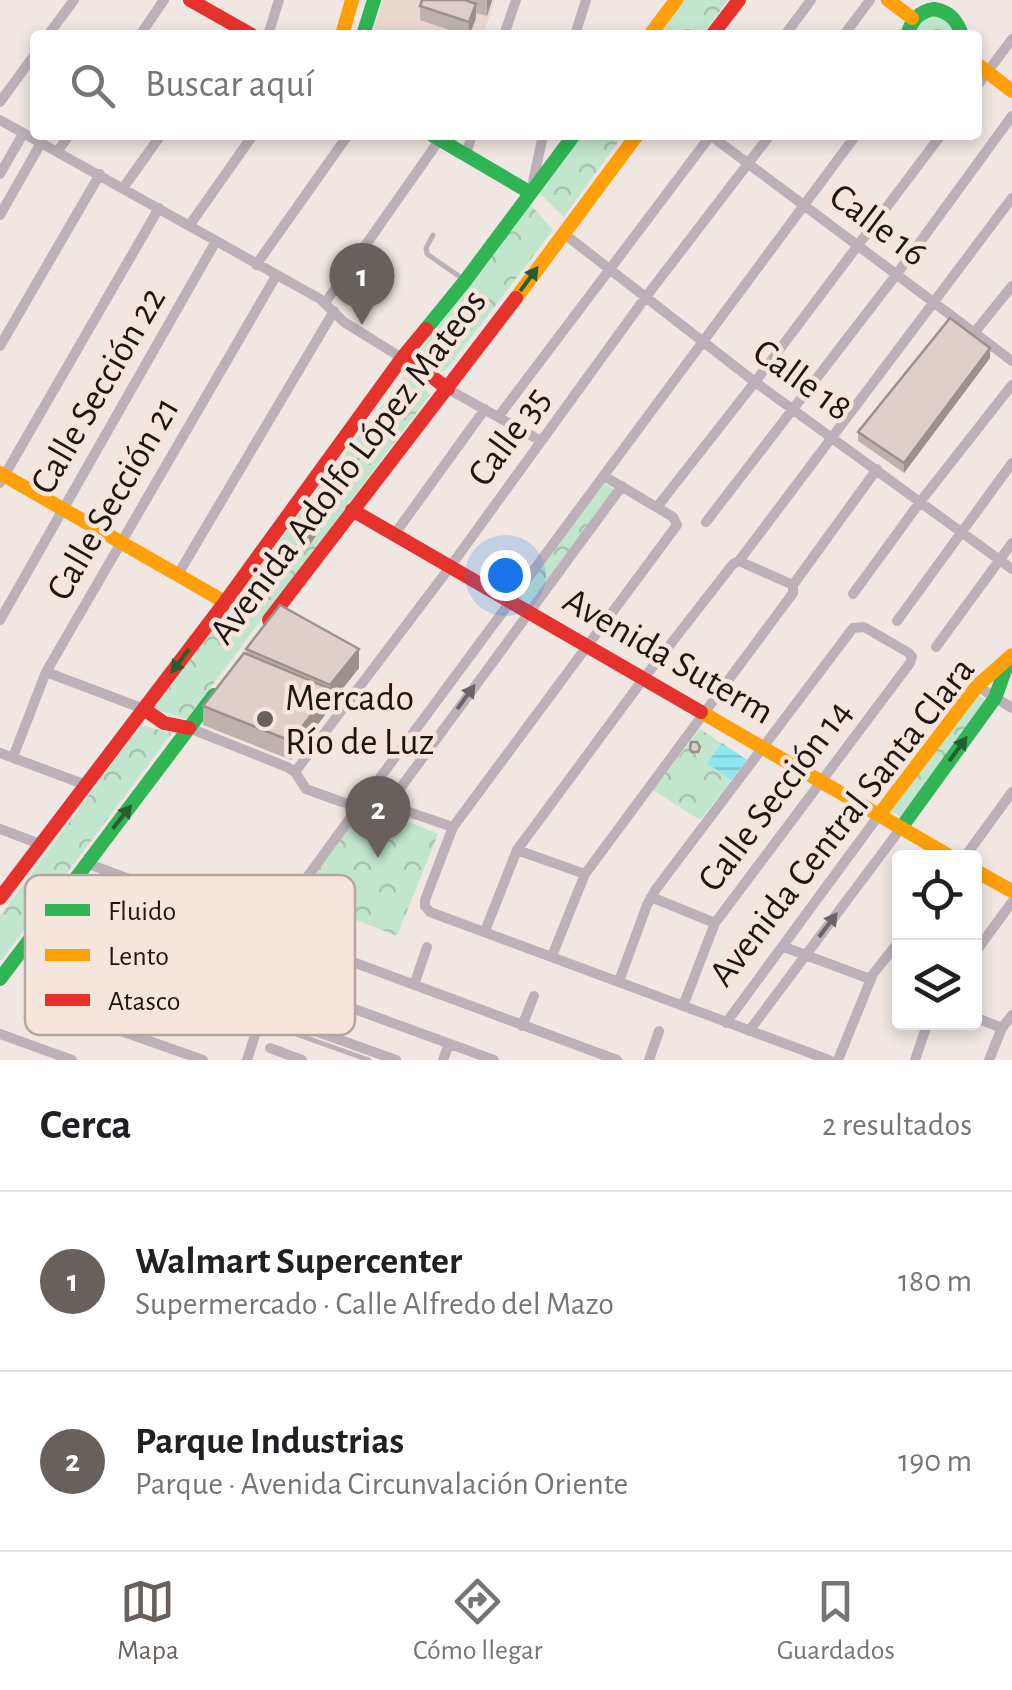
<!DOCTYPE html>
<html lang="es">
<head>
<meta charset="utf-8">
<style>
  :root { --surface:#fff; --page:#f2f2f2; --text:#202124; --muted:#757577; --line:#e0e0e0; --accent:#67605c }
  body { margin:0; font-family:"Alegreya Sans",sans-serif; background:var(--page); color:var(--text) }
  .controls { position:absolute; right:30px; bottom:30px; display:grid; overflow:hidden; border-radius:10px; box-shadow:0 5px 15px #0003 }
  .controls button { width:90px; height:90px; display:grid; place-items:center; padding:0; border:0; border-bottom:2px solid var(--line); background:var(--surface); color:var(--text); font:50px sans-serif }
  .you { position:absolute; left:505px; top:575px; width:35px; height:35px; margin:-25px; border:8px solid #fff; border-radius:50%; background:#1a73e8; box-shadow:0 0 0 15px #1a73e833 }
  .badge { display:grid; place-items:center; width:65px; height:65px; border-radius:50%; background:var(--accent); color:#fff; font-size:32px; font-weight:700 }
  .pin { position:absolute; translate:-50% -82px; filter:drop-shadow(0 2px 5px #0008) }
  .pin::after { content:''; position:absolute; top:52px; width:35px; height:30px; background:inherit; clip-path:polygon(0 0,100% 0,50% 100%) }
  .list { margin:0; padding:0; list-style:none }
  h2 { display:flex; justify-content:space-between; align-items:center; height:130px; margin:0; padding:0 40px; font-size:42px }
  h2 small { font-size:32px; font-weight:400; color:var(--muted) }
  .list li { display:grid; grid-template-columns:65px 1fr auto; gap:30px; align-items:center; box-sizing:border-box; height:180px; padding:0 40px; border-top:2px solid var(--line) }
  .list b { display:block; font-size:38px; white-space:nowrap }
  .list p { margin:0; font-size:32px; white-space:nowrap; color:var(--muted) }
  .list em { font-size:32px; font-style:normal; color:var(--muted) }
  .icon { flex:none; width:55px; height:55px; fill:none; stroke:currentColor; stroke-width:2; stroke-linecap:round; stroke-linejoin:round }
  .map { position:relative; flex:none; width:1012px; height:1060px; overflow:hidden }
  .search { position:absolute; background:var(--surface); box-shadow:0 5px 15px #0003; left:30px; right:30px; top:30px; height:110px; display:flex; align-items:center; gap:25px; box-sizing:border-box; padding:0 35px; border-radius:10px; color:var(--muted); font-size:38px }
  .sheet { height:490px; background:var(--surface) }
  nav { display:flex; justify-content:space-around; align-items:center; box-sizing:border-box; height:140px; border-top:2px solid var(--line); background:var(--surface); font-size:28px; color:var(--muted) }
  nav a { display:grid; justify-items:center; gap:5px }
  nav .on { color:var(--accent) }
  .map>svg:first-child { display:block }
</style>
</head>
<body>
<div class="map">
<svg width="1012" height="1060" viewBox="0 0 1012 1060">
  <defs>
    <pattern id="park-crowns" width="20" height="18" patternUnits="userSpaceOnUse" patternTransform="scale(2.5)"><rect width="20" height="18" fill="#c2e5cd"/><path d="M2 6a3 3 0 1 1 6 0M12 15a3 3 0 1 1 6 0" fill="none" stroke="#a6c4af"/></pattern>
    <pattern id="water-rules" width="6" height="5" patternUnits="userSpaceOnUse" patternTransform="scale(2.5)"><rect width="6" height="5" fill="#8ce7f1"/><path d="M0 2.5h6" fill="none" stroke="#78c5ce"/></pattern>
  </defs>
  <rect width="100%" height="100%" fill="#f0e7e2"/>
  <path fill="#e9d8d0" d="M383 0H495L483 35H372Z"/>
  <path fill="url(#park-crowns)" d="M683 0H728L702 35H657Z
    M940 6 960 35H909L908 24Z
    M580 135H623L564 217 537 191Z
    M529 203 553 230 447 369 429 377 414 359Z
    M403 377 420 382 430 395 187 719 153 709Z
    M605 483 614 490 529 604 519 598Z
    M977 694 988 702 903 818 890 810Z
    M141 725 172 733 0 962V916Z
    M700 729 747 760 700 820 653 790Z
    M388 813 438 834 397 936 305 900 310 882 358 815Z"/>
  <path fill="url(#water-rules)" d="M722 743 747 760 731 780 707 763Z"/>
  <g fill="none" stroke-linecap="round" stroke-linejoin="round">
    <path stroke="#bcb1b8" stroke-width="5" d="M433 235 426 248 427 254 463 279
      M45 925 91 946 85 965 60 958 59 954 69 937
      M29 945 49 954 59 955
      M262 1022 369 1060"/>
    <path stroke="#bcb1b8" stroke-width="10" d="M48 35 74 0
      M140 35 164 0
      M268 35 279 0
      M504 35 516 0
      M575 35 586 0
      M785 35 811 0
      M844 35 870 0
      M977 86 1012 39
      M0 102 35 54
      M0 120 320 299 344 322 402 358
      M710 135 1012 361
      M58 151 69 135
      M466 154 472 135
      M0 174 23 134
      M532 187 543 135
      M123 188 161 135
      M0 215 41 143
      M189 226 253 135
      M563 233 755 382 1012 569
      M256 265 348 135
      M325 303 440 139
      M974 333 1012 286
      M0 346 100 174
      M448 389 541 441
      M499 416 711 135
      M604 476 673 517 677 525 453 827 425 900V906L430 912 829 1060
      M0 483 159 208
      M657 507 755 382 941 135
      M706 522 896 275 1012 116
      M394 535 485 409
      M739 561 793 585
      M177 576 334 311
      M853 594 920 502 1012 385
      M0 620 216 241
      M897 621 1012 463
      M936 647 1012 543
      M46 672 144 709
      M977 686 1012 708
      M189 728 287 767 295 772 306 789 342 802 359 806 388 805 453 827
      M0 753 86 785
      M13 757 46 672 276 276
      M295 772 450 567 645 298 770 135
      M388 805 622 486
      M0 829 40 844
      M517 850 585 874
      M964 858 1012 792
      M86 863 617 1060
      M302 893 308 876 359 806 856 135
      M651 897 715 923
      M485 931 517 850 644 678 733 564 739 561 1012 198
      M784 947 870 979
      M100 950 264 1007
      M974 954 1012 902
      M552 956 585 874 793 593V585L877 469
      M236 964 215 1029 89 982 112 917 264 974
      M619 981 647 905 656 889 853 628 864 627 909 653 912 657 910 663 715 923 683 1006
      M414 985 427 947
      M129 997 151 933
      M262 1012 396 1060
      M974 1017 1002 1028
      M726 1023 879 815
      M522 1026 534 996
      M305 1027 316 995 494 1060
      M121 1031 203 1060
      M749 1031 901 828
      M0 1034 72 1060
      M270 1048 302 1060
      M247 1060 286 938
      M443 1060 449 1044
      M649 1060 659 1031
      M838 1060 873 974 900 940
      M915 1060 928 1022
      M989 1060 1002 1028 1012 1015"/>
    <path stroke="#30b455" stroke-width="14" d="M363 35 374 0
      M907 35C912 20 918 12 934 9 950 12 957 20 962 35
      M432 135 531 193
      M426 329 465 281 574 135
      M901 828 995 698 1008 662
      M0 979 214 695"/>
    <path stroke="#ff9f0a" stroke-width="14" d="M888 0 912 18
      M342 35 352 0
      M650 35 676 0
      M977 64 1012 91
      M516 298 637 135
      M0 473 225 602
      M701 712 953 858
      M879 815 977 686 1012 655
      M974 870 1012 891"/>
    <path stroke="#e5322d" stroke-width="14" d="M190 0 252 35
      M712 35 739 0
      M402 358 419 367 448 389
      M352 510 701 712
      M269 620 516 298
      M144 709 164 723 189 728
      M0 898 225 602 402 358 426 329"/>
  </g>
  <path fill="#bfb2ae" d="M422 0H492L487 16 476 13V18L470 35H464L420 20V6Z
    M990 358 904 473 858 441V432Z
    M321 528 309 546 302 541V531Z
    M246 649 359 668 331 703V707L291 760 203 725V706L246 653Z"/>
  <path fill="#9b918d" d="M487 0H492L487 16Z
    M476 4V18L469 35V22Z
    M990 348V358L904 473V463Z
    M321 519V528L309 546V537Z
    M359 649V668L331 703V707L291 760V741L330 690V685Z"/>
  <path fill="#decfca" stroke="#9b918d" stroke-width="2.5" d="M422 0H465L476 4 469 22 420 6Z
    M950 318 990 348 904 463 858 432Z
    M314 514 321 519 309 537 302 531Z
    M280 605 359 649 330 685 246 649Z
    M244 653 331 689 291 741 203 706Z
    M691 742H697L700 747 698 752H692L690 749Z"/>
  <defs><path id="oneway-solid" d="M-6-.8H1V-3.2L6.5 0L1 3.2V.8H-6Z" transform="scale(2.5)"/></defs>
  <g fill="#265e31">
    <use href="#oneway-solid" transform="translate(529 279) rotate(-54)"/>
    <use href="#oneway-solid" transform="translate(180 661) rotate(127)"/>
    <use href="#oneway-solid" transform="translate(958 749) rotate(-54)"/>
    <use href="#oneway-solid" transform="translate(122 817) rotate(-52)"/>
  </g>
  <g fill="#6c6466">
    <use href="#oneway-solid" transform="translate(466 697) rotate(-54)"/>
    <use href="#oneway-solid" transform="translate(828 925) rotate(-53)"/>
  </g>
  <circle fill="#67605c" stroke="#f6e5dc" stroke-width="4" cx="265" cy="719" r="10"/>
  <g text-anchor="middle" stroke-width="9" stroke-linejoin="round" paint-order="stroke">
    <g font-size="38" fill="#1d1714" stroke="#f6e5dc">
      <text transform="translate(879 224) rotate(37)" y="13">Calle 16</text>
      <text transform="translate(803 379) rotate(36)" y="13">Calle 18</text>
      <text transform="translate(97 390) rotate(-60)" y="13">Calle Sección 22</text>
      <text transform="translate(508 436) rotate(-54)" y="13">Calle 35</text>
      <text transform="translate(347 466) rotate(-53)" y="13">Avenida Adolfo López Mateos</text>
      <text transform="translate(112 498) rotate(-60)" y="13">Calle Sección 21</text>
      <text transform="translate(669 655) rotate(30)" y="13">Avenida Suterm</text>
      <text transform="translate(774 795) rotate(-53)" y="13">Calle Sección 14</text>
      <text transform="translate(841 821) rotate(-52)" y="13">Avenida Central Santa Clara</text>
    </g>
    <g font-size="38" fill="#1d1714" stroke="#f6e5dc" text-anchor="start">
      <text x="285" y="710">Mercado<tspan x="285" dy="44">Río de Luz</tspan></text>
    </g>
  </g>
  <rect x="25" y="875" width="330" height="160" rx="15" fill="#f6e5dc" stroke="#b5a7a0" stroke-width="2.5"/>
  <rect x="45" y="904" width="45" height="12" fill="#30b455"/>
  <rect x="45" y="949" width="45" height="12" fill="#ff9f0a"/>
  <rect x="45" y="994" width="45" height="12" fill="#e5322d"/>
  <g font-size="28" fill="#1d1714">
    <text x="108" y="920">Fluido</text>
    <text x="108" y="965">Lento</text>
    <text x="108" y="1010">Atasco</text>
  </g>
</svg>
<div class="controls">
<button><svg class="icon" aria-label="locate" viewBox="0 0 24 24"><circle cx="12" cy="12" r="6"/><path d="M12 2v4M12 18v4M2 12h4M18 12h4"/></svg></button>
<button><svg class="icon" aria-label="layers" viewBox="0 0 24 24"><path d="M12 4l9 5-9 5-9-5zM3 14l9 5 9-5"/></svg></button>
</div>
<div class="you"></div>
<div class="pin badge" style="left:362px;top:325px">1</div>
<div class="pin badge" style="left:378px;top:858px">2</div>
<div class="search"><svg class="icon" aria-label="search" viewBox="0 0 24 24"><circle cx="10" cy="10" r="6"/><path d="M15 15l6 6"/></svg>Buscar aquí</div>
</div>
<section class="sheet">
<h2>Cerca<small>2 resultados</small></h2>
<ul class="list">
<li><span class="badge">1</span><div><b>Walmart Supercenter</b><p>Supermercado · Calle Alfredo del Mazo</p></div><em>180 m</em></li>
<li><span class="badge">2</span><div><b>Parque Industrias</b><p>Parque · Avenida Circunvalación Oriente</p></div><em>190 m</em></li>
</ul>
</section>
<nav>
<a class="on"><svg class="icon" aria-label="map" viewBox="0 0 24 24"><path d="M3 6l6-2 6 2 6-2v14l-6 2-6-2-6 2zM9 4v14M15 6v14"/></svg>Mapa</a>
<a><svg class="icon" aria-label="directions" viewBox="0 0 24 24"><path d="M12 3l9 9-9 9-9-9zM9 14v-3h6M13 9l2 2-2 2"/></svg>Cómo llegar</a>
<a><svg class="icon" aria-label="saved" viewBox="0 0 24 24"><path d="M7 4h10v16l-5-4-5 4z"/></svg>Guardados</a>
</nav>
</body>
</html>
